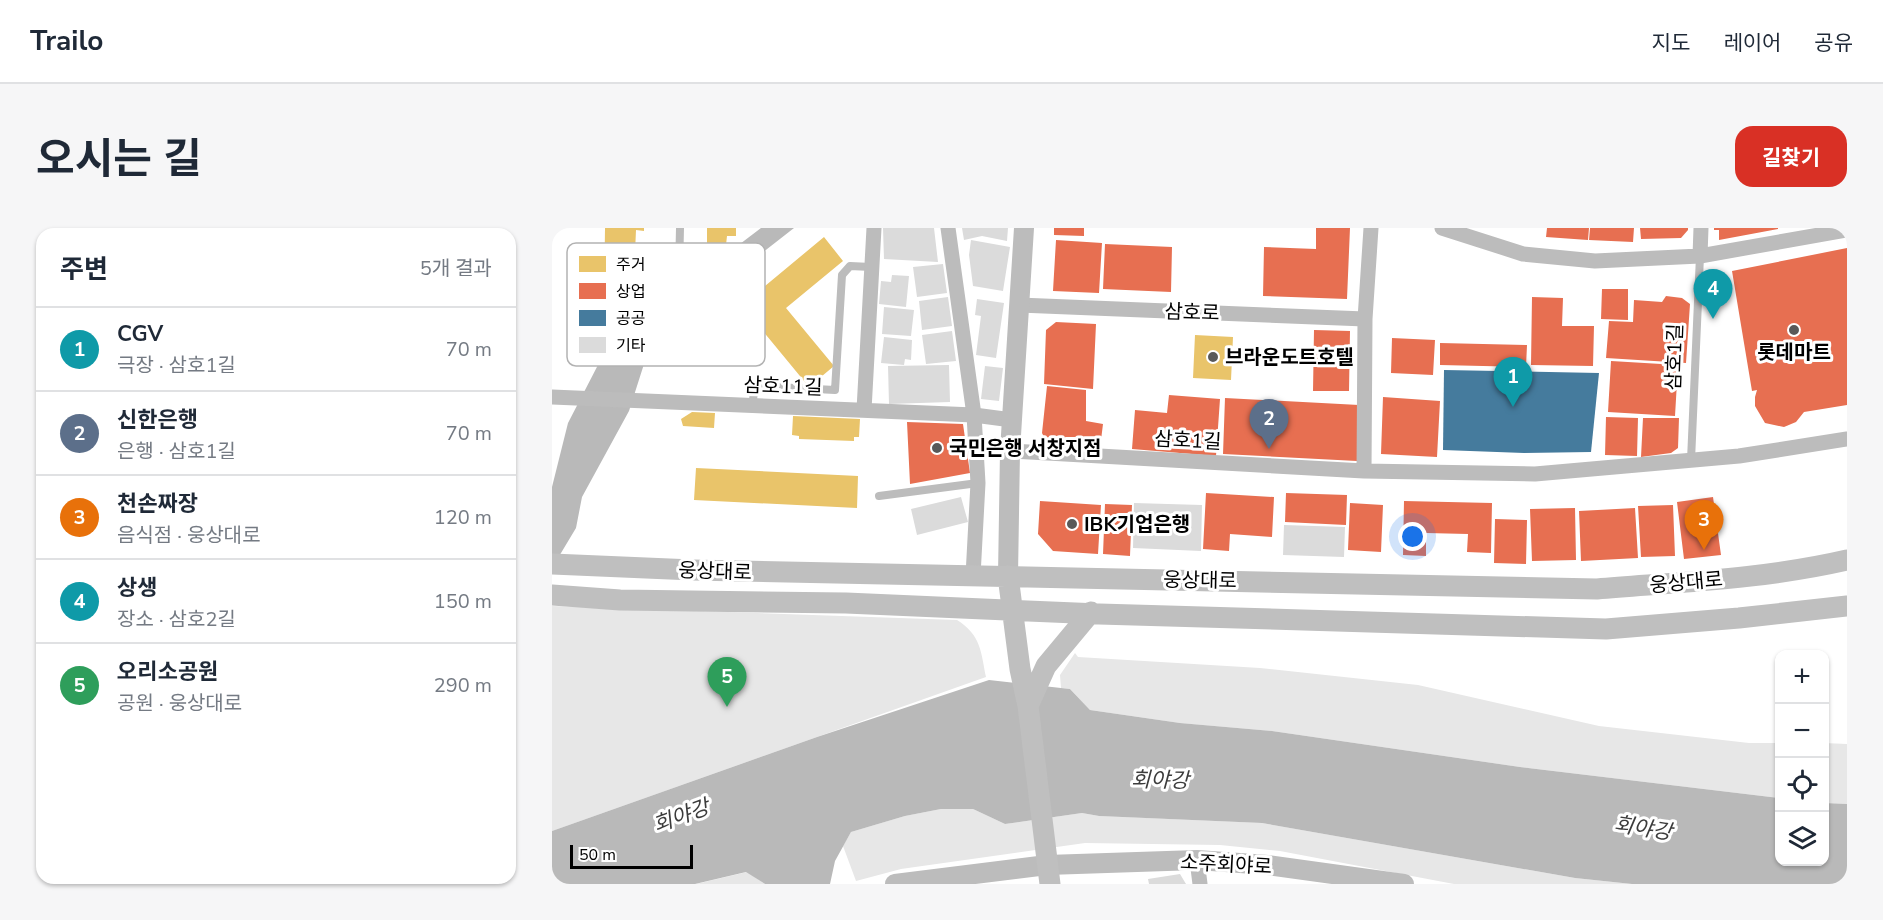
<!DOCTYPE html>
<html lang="ko">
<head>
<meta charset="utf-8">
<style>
  :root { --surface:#fff; --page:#f6f6f7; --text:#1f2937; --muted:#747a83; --line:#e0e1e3; --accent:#d93025 }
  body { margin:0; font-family:"Nunito Sans","Noto Sans KR",sans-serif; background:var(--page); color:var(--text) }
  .controls { position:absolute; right:18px; bottom:18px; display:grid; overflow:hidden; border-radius:12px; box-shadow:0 2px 4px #0004 }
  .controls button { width:54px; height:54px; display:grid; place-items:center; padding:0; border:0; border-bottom:2px solid var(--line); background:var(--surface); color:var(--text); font:30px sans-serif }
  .scale { position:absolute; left:18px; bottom:15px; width:123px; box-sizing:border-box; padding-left:6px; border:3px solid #000; border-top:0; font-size:16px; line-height:21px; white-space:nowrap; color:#000; -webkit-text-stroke:4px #fff; paint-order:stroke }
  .you { position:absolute; left:861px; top:309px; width:21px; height:21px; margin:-15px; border:4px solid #fff; border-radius:50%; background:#1a73e8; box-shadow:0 0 0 9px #1a73e833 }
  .badge { display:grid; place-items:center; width:39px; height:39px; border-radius:50%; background:var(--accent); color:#fff; font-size:20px; font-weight:700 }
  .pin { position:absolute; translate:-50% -50px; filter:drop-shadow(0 2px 3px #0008) }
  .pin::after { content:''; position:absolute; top:32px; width:21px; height:18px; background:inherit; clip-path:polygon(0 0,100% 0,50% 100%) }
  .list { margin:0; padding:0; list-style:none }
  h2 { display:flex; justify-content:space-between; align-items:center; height:78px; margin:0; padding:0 24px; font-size:26px }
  h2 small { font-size:20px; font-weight:400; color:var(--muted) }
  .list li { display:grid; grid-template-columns:39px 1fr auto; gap:18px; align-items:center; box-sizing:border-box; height:84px; padding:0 24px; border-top:2px solid var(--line) }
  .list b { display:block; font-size:22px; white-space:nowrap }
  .list p { margin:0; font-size:20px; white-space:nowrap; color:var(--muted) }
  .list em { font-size:20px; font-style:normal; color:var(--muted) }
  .icon { flex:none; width:33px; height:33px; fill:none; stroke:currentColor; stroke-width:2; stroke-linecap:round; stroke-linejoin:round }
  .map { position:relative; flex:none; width:1295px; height:656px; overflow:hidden; border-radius:18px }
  header { display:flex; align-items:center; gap:36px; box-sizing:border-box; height:84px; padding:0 30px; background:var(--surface); border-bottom:2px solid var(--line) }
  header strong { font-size:28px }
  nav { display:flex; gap:33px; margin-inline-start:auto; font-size:21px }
  .intro { display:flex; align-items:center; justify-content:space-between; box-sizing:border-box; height:144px; padding:0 36px }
  h1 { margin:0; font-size:42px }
  .button { padding:15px 27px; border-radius:18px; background:var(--accent); color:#fff; font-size:21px; font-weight:700 }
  main { display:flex; gap:36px; padding:0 36px }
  aside { flex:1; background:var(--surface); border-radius:18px; box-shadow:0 2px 4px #0004 }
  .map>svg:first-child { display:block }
</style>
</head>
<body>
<header>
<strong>Trailo</strong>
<nav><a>지도</a><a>레이어</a><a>공유</a></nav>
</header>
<div class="intro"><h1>오시는 길</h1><a class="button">길찾기</a></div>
<main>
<aside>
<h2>주변<small>5개 결과</small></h2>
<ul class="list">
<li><span class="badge" style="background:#0f9aa8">1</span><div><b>CGV</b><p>극장 · 삼호1길</p></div><em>70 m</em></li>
<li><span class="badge" style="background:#5c6f8a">2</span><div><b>신한은행</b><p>은행 · 삼호1길</p></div><em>70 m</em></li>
<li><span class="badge" style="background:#e8710a">3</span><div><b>천손짜장</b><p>음식점 · 웅상대로</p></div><em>120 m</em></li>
<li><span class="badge" style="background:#0f9aa8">4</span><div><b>상생</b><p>장소 · 삼호2길</p></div><em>150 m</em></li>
<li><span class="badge" style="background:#2e9e5b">5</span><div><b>오리소공원</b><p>공원 · 웅상대로</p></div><em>290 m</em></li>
</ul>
</aside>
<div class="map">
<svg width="1295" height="656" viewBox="0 0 1295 656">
  <rect width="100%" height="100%" fill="#fff"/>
  <path fill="#e7e7e7" d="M0 378 405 392C429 407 429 424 434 449L0 603Z
    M523 425 526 429 708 440 866 457 1047 498 1197 515H1227V570L968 539 720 503 628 495 538 482 518 461 509 460 508 447Z
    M1272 515 1295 516V576L1273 575Z
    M389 581H421L453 596 530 585 547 588 710 595 1023 650 1080 656H902L728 623 668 617 533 615 349 641 304 653 291 618 299 604 353 588Z
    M195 644 213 656H144Z"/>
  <path fill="#b9b9b9" d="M209 0H242L100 111 77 183 30 269 24 300 0 340V259L16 195 47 135 76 101Z
    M437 452 518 461 538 482 628 495 720 503 968 539 1227 570 1228 634H1272L1273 575 1295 576V656H1080L1023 650 710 595 547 588 530 585 453 596 421 581H389L353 588 299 604 283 633 278 656H213L194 644 143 656H0V603L265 509Z"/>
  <path fill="#e9c46a" d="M53 0H92V3L84 2 81 72H52Z
    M155 0H184V8H175L174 17H164V20H155Z
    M272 9 291 33 234 80 282 138 257 159 210 102 169 136 148 112Z
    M643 107 681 109 679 152 641 150Z
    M140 184 163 185 162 200 131 198 129 191Z
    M241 188 308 191 307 209H302V213L247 211V208L240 207Z
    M144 240 306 248 305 280 142 272Z"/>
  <path fill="#e76f51" d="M502 0H532V8L502 7Z
    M764 0H798L795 71 711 68 712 19 764 21Z
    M995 0H1037L1036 12 994 9Z
    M1038 0H1082L1081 14 1037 12Z
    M1088 0H1136V2L1129 10 1089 11Z
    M1162 0H1226V1L1167 12V2H1162Z
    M504 12 550 15 547 65 501 63Z
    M553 16 620 19 619 64 551 61Z
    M1295 20V177L1252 184 1244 194 1232 199 1213 195 1203 178V169L1205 162 1200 163 1180 43Z
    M1050 61H1076V92L1049 91Z
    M1114 68 1130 70 1138 76 1134 135 1054 130 1057 93 1081 94 1082 72 1110 74Z
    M980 69 1011 70 1010 98H1042L1041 138 979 137Z
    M504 94 544 96 541 161 492 156 494 102Z
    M762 102 798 103 797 163H761Z
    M840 110 883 112 881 147 839 145Z
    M888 115 975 117 974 139 888 137Z
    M1059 133 1126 137 1123 188 1056 184Z
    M495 158 534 162V193L551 196 548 220 512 215 502 216 493 211 490 205Z
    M617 167 668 171 664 228 580 221 583 182 615 185Z
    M831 169 888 173 885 229 829 226Z
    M673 170 807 177 805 233 671 226Z
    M1054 189 1086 190 1085 228 1053 227Z
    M1091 190H1127L1126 220 1119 225 1089 229Z
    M355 194 411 196 418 245 358 256Z
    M654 265 722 269 720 309 678 306 677 323 651 321Z
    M734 265 795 267 794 297 733 294Z
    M1161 269 1169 327 1132 331 1125 274Z
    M488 273 549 277 546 326 501 323 486 306Z
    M852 273 940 275 939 325 915 324 916 306 874 305V328L851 327Z
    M798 275 831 277 829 324 796 322Z
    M553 276 580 277 578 328 551 326Z
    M1121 277 1123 328 1089 329 1086 278Z
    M1023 280 1024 332 980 333 978 281Z
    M1083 280 1086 330 1029 333 1027 283Z
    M943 291 975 292 974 336 942 335Z"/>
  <path fill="#457b9d" d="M892 142 1047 145 1039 224 972 225 891 222Z"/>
  <path fill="#dbdbdb" d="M331 0H382L386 34 332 31Z
    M410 0H456L455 13 430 8 412 12Z
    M419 12 458 19 451 63 421 58 417 27Z
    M391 36 395 65 365 69 361 39Z
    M340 47 357 48 354 79 327 76 329 53 339 54Z
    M396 69 400 98 370 102 367 73Z
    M425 71 452 75 444 130 424 127 429 88 423 87Z
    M332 79 362 82 359 108 330 106Z
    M400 103 404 133 374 136 370 107Z
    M332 109 360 112 359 132 353 131 352 137 329 135Z
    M397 137 398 174 337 176 336 138Z
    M433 138 451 140 447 173 429 171Z
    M409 269 416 294 365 307 359 281Z
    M582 275 650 277 649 323 581 320Z
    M732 297 793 299 792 329 731 327Z
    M628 646 634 656H597L596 651Z"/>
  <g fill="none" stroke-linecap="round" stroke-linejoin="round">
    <path stroke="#bcbcbc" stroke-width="8" d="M127 44 128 0
      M200 178 203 158 283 162 290 47 298 38 319 39
      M1139 232 1148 28
      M327 268 426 255"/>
    <path stroke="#bcbcbc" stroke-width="15" d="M396 0 422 187 426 255 421 348
      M890 0 971 26 1043 33 1148 28 1295 2
      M1148 28 1149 0
      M467 77 813 91
      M0 169 422 187 460 192
      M312 182 322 0
      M458 223 812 243 983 246 1187 228 1295 211
      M812 243 813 91 819 0
      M645 632 648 656"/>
    <path stroke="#bcbcbc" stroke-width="20" d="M456 348 458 223 472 0
      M343 656 495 637 645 632 716 637 852 656"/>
    <path stroke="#bfbfbf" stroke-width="21" d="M0 336 141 342 1045 361C1128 354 1213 351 1295 332
      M456 348 468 441 476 478 498 656
      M0 367 68 372 294 375 547 386 1054 401 1187 390 1295 378
      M476 478 494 438 539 384"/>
  </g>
  <g fill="#595959" stroke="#fff" stroke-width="2">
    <circle cx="1242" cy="102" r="6"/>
    <circle cx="661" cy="129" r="6"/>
    <circle cx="385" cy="220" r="6"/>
    <circle cx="520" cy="296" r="6"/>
  </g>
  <g text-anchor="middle" stroke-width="6" stroke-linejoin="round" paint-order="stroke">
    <g font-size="20" fill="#000" stroke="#fff">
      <text transform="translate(640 84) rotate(2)" y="7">삼호로</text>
      <text transform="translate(1122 129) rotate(-88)" y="7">삼호1길</text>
      <text transform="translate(231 158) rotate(2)" y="7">삼호11길</text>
      <text transform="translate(636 212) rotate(3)" y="7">삼호1길</text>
      <text transform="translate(163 343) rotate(2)" y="7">웅상대로</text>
      <text transform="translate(648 352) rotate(1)" y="7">웅상대로</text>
      <text transform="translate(1134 354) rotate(-5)" y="7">웅상대로</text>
      <text transform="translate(674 636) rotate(3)" y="7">소주회야로</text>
    </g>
    <g font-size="20" font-weight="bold" fill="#000" stroke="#fff" text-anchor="start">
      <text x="1242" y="131" text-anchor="middle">롯데마트</text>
      <text x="673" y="136">브라운도트호텔</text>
      <text x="397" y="227">국민은행 서창지점</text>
      <text x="532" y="303">IBK기업은행</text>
    </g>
    <g font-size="21" font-style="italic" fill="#3c3c3c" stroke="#fff">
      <text transform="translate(608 552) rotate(1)" y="7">회야강</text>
      <text transform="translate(129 588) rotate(-20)" y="7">회야강</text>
      <text transform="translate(1091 600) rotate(9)" y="7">회야강</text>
    </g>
  </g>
  <rect x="15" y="15" width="198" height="123" rx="9" fill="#fff" stroke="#b2b2b2" stroke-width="1.5"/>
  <rect x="27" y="28" width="27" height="16" fill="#e9c46a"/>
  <rect x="27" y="55" width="27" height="16" fill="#e76f51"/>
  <rect x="27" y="82" width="27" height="16" fill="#457b9d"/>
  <rect x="27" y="109" width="27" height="16" fill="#dbdbdb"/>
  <g font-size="16" fill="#000">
    <text x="64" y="42">주거</text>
    <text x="64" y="69">상업</text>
    <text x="64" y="96">공공</text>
    <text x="64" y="123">기타</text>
  </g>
</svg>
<div class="controls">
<button>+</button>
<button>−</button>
<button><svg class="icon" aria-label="locate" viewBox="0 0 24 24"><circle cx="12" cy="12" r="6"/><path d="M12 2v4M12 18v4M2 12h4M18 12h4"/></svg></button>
<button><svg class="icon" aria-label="layers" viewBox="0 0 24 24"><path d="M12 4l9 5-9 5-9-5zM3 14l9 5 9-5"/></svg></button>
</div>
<div class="scale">50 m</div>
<div class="you"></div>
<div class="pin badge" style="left:961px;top:179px;background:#0f9aa8">1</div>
<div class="pin badge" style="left:717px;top:221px;background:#5c6f8a">2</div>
<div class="pin badge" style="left:1152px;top:322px;background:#e8710a">3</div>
<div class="pin badge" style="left:1161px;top:91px;background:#0f9aa8">4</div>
<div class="pin badge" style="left:175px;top:479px;background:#2e9e5b">5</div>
</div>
</main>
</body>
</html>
